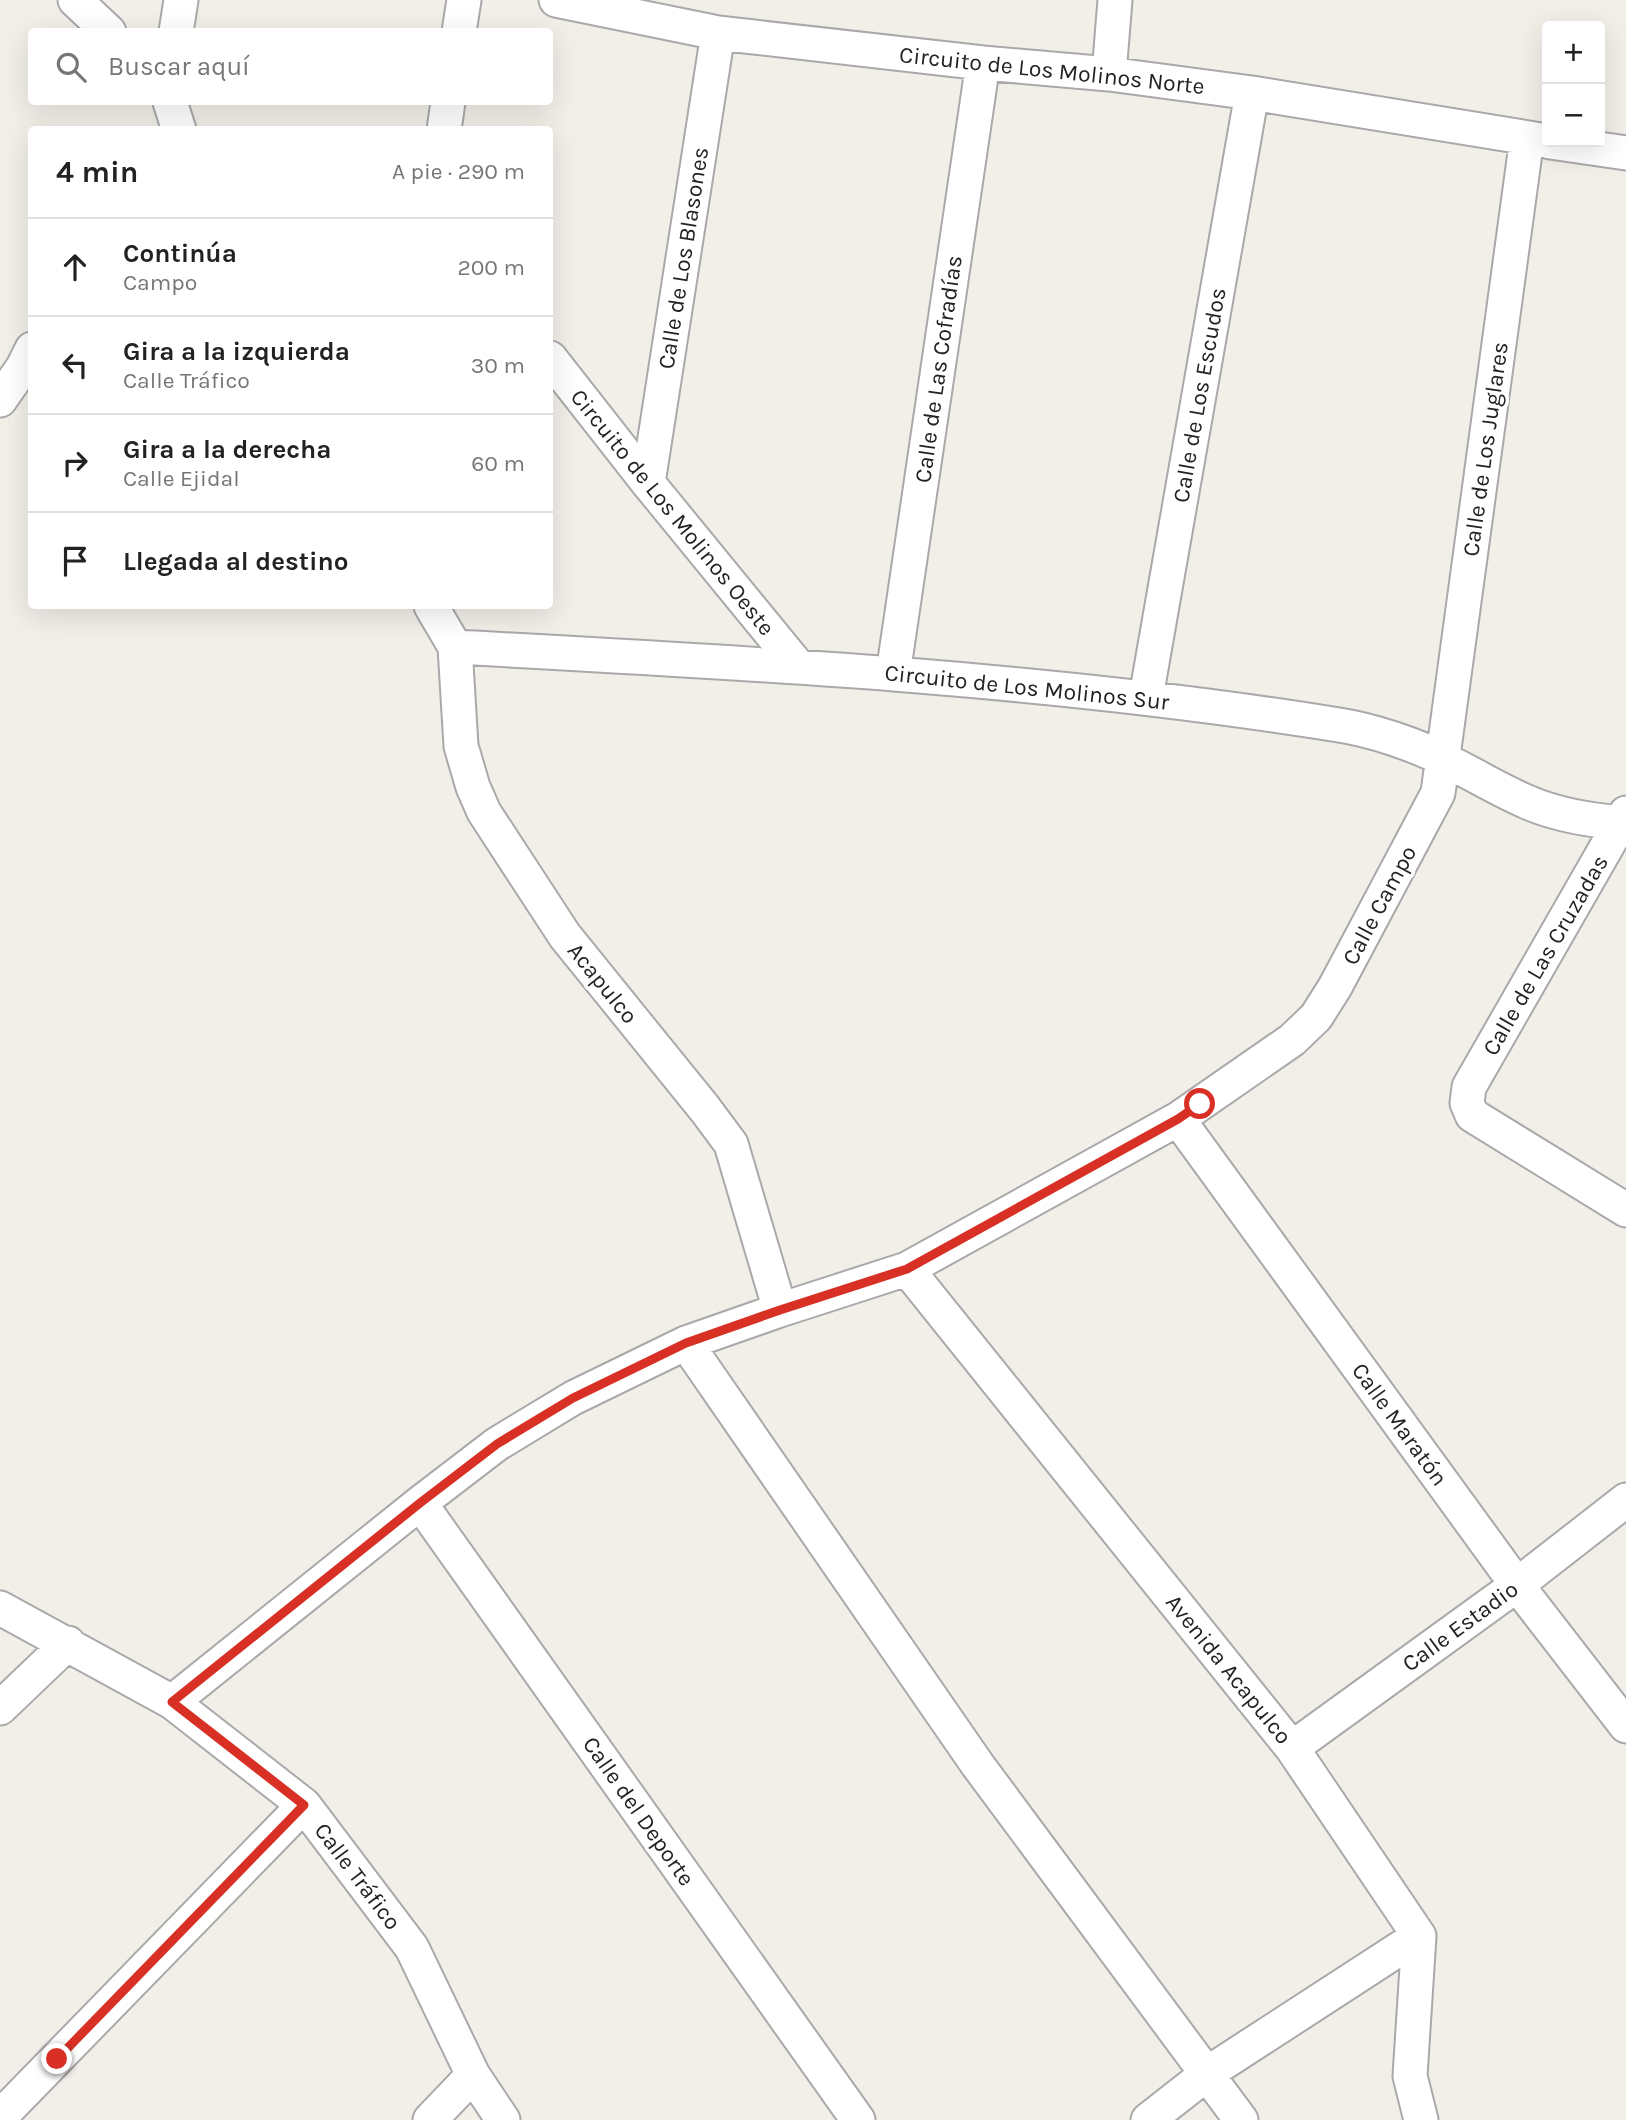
<!DOCTYPE html>
<html lang="es">
<head>
<meta charset="utf-8">
<style>
  :root { --surface:#fff; --page:#f6f6f6; --text:#222; --muted:#767676; --line:#e0e0e0 }
  body { margin:0; font-family:Karla,sans-serif; background:var(--page); color:var(--text) }
  .controls { position:absolute; right:21px; top:21px; display:grid; overflow:hidden; border-radius:7px; box-shadow:0 7px 28px #0002 }
  .controls button { width:63px; height:63px; display:grid; place-items:center; padding:0; border:0; border-bottom:2px solid var(--line); background:var(--surface); color:var(--text); font:35px sans-serif }
  .stop { position:absolute; width:21px; height:21px; margin:-16px; border:5px solid #d93025; border-radius:50%; background:#fff }
  .stop.end { background:#d93025; border-color:#fff; box-shadow:0 2px 7px #0008 }
  .list { margin:0; padding:0; list-style:none }
  h2 { display:flex; justify-content:space-between; align-items:center; height:91px; margin:0; padding:0 28px; font-size:30px }
  h2 small { font-size:23px; font-weight:400; color:var(--muted) }
  .list li { display:grid; grid-template-columns:46px 1fr auto; gap:21px; align-items:center; box-sizing:border-box; height:98px; padding:0 28px; border-top:2px solid var(--line) }
  .list b { display:block; font-size:26px; white-space:nowrap }
  .list p { margin:0; font-size:23px; white-space:nowrap; color:var(--muted) }
  .list em { font-size:23px; font-style:normal; color:var(--muted) }
  .icon { flex:none; width:38px; height:38px; fill:none; stroke:currentColor; stroke-width:2; stroke-linecap:round; stroke-linejoin:round }
  .map { position:relative; flex:none; width:1626px; height:2120px; overflow:hidden }
  .search { position:absolute; background:var(--surface); box-shadow:0 7px 28px #0002; left:28px; top:28px; width:525px; height:77px; display:flex; align-items:center; gap:18px; box-sizing:border-box; padding:0 24px; border-radius:7px; color:var(--muted); font-size:26px }
  .panel { position:absolute; background:var(--surface); box-shadow:0 7px 28px #0002; left:28px; top:126px; width:525px; height:483px; border-radius:7px }
  .map>svg:first-child { display:block }
</style>
</head>
<body>
<div class="map">
<svg width="1626" height="2120" viewBox="0 0 1626 2120">
  <rect width="100%" height="100%" fill="#f2efe9"/>
  <g fill="none" stroke-linecap="round" stroke-linejoin="round">
    <g stroke="#a9a9a9" stroke-width="37">
      <path id="street" d="M75 0 109 32
        M556 0 718 33 983 63 1109 74 1252 93 1547 141
        M176 32 181 0
        M459 32 464 0
        M1109 74 1115 0
        M170 102 179 130
        M444 130 448 102
        M1550 142 1626 153
        M550 358 648 483 797 665
        M0 400 23 367 32 349
        M648 483 718 33
        M431 606 455 647 461 746 473 787 484 812 565 936 705 1109 731 1144 780 1310
        M455 647C750 663 1047 678 1339 725 1372 730 1417 745 1447 761 1473 774 1499 790 1527 802 1557 815 1594 821 1626 823
        M893 674 983 63
        M1146 697 1252 93
        M1626 813 1469 1087 1467 1103 1472 1115 1626 1210
        M1178 1119 1517 1585 1626 1726
        M907 1269 1292 1748 1419 1936 1410 2076 1421 2120
        M686 1343 977 1764 1241 2120
        M420 1503 858 2120
        M0 1608 172 1702 304 1805 412 1948 473 2075 503 2120
        M172 1702 420 1503 497 1444 573 1398 686 1343 780 1310 907 1269 1178 1119 1292 1040 1316 1017 1335 987 1438 793 1527 138
        M0 1708 68 1643
        M1292 1748 1517 1585 1626 1500
        M0 2117 304 1805
        M430 2120 473 2075
        M1148 2120 1208 2073 1419 1936"/>
    </g>
    <use href="#street" stroke="#fff" stroke-width="33"/>
  </g>
  <g fill="none" stroke-linecap="round" stroke-linejoin="round">
    <path stroke="#d93025" stroke-width="9" d="M57 2059 304 1805 172 1702 420 1503 497 1444 573 1398 686 1343 780 1310 907 1269 1178 1119 1200 1104"/>
  </g>
  <g text-anchor="middle" stroke-width="7" stroke-linejoin="round" paint-order="stroke">
    <g font-size="23" fill="#222" stroke="#fff">
      <text transform="translate(1052 70) rotate(6)" y="8">Circuito de Los Molinos Norte</text>
      <text transform="translate(683 258) rotate(-81)" y="8">Calle de Los Blasones</text>
      <text transform="translate(938 369) rotate(-82)" y="8">Calle de Las Cofradías</text>
      <text transform="translate(1199 395) rotate(-80)" y="8">Calle de Los Escudos</text>
      <text transform="translate(1485 449) rotate(-82)" y="8">Calle de Los Juglares</text>
      <text transform="translate(673 512) rotate(51)" y="8">Circuito de Los Molinos Oeste</text>
      <text transform="translate(1027 687) rotate(6)" y="8">Circuito de Los Molinos Sur</text>
      <text transform="translate(1379 905) rotate(-62)" y="8">Calle Campo</text>
      <text transform="translate(1545 955) rotate(-60)" y="8">Calle de Las Cruzadas</text>
      <text transform="translate(603 983) rotate(51)" y="8">Acapulco</text>
      <text transform="translate(1400 1424) rotate(54)" y="8">Calle Maratón</text>
      <text transform="translate(1460 1626) rotate(-36)" y="8">Calle Estadio</text>
      <text transform="translate(1229 1669) rotate(51)" y="8">Avenida Acapulco</text>
      <text transform="translate(639 1811) rotate(55)" y="8">Calle del Deporte</text>
      <text transform="translate(358 1876) rotate(53)" y="8">Calle Tráfico</text>
    </g>
  </g>
</svg>
<div class="controls">
<button>+</button>
<button>−</button>
</div>
<div class="stop" style="left:1200px;top:1104px"></div>
<div class="stop end" style="left:57px;top:2059px"></div>
<div class="search"><svg class="icon" aria-label="search" viewBox="0 0 24 24"><circle cx="10" cy="10" r="6"/><path d="M15 15l6 6"/></svg>Buscar aquí</div>
<section class="panel">
<h2>4 min<small>A pie · 290 m</small></h2>
<ul class="list">
<li><svg class="icon" aria-label="ahead" viewBox="0 0 24 24"><path d="M12 20V5M6 11l6-6 6 6"/></svg><div><b>Continúa</b><p>Campo</p></div><em>200 m</em></li>
<li><svg class="icon" aria-label="left" viewBox="0 0 24 24"><path d="M17 20v-9H6M10 6l-5 5 5 5"/></svg><div><b>Gira a la izquierda</b><p>Calle Tráfico</p></div><em>30 m</em></li>
<li><svg class="icon" aria-label="right" viewBox="0 0 24 24"><path d="M7 20v-9h11M14 6l5 5-5 5"/></svg><div><b>Gira a la derecha</b><p>Calle Ejidal</p></div><em>60 m</em></li>
<li><svg class="icon" aria-label="arrive" viewBox="0 0 24 24"><path d="M6 21V4h12l-3 4 3 4H6"/></svg><div><b>Llegada al destino</b></div></li>
</ul>
</section>
</div>
</body>
</html>
